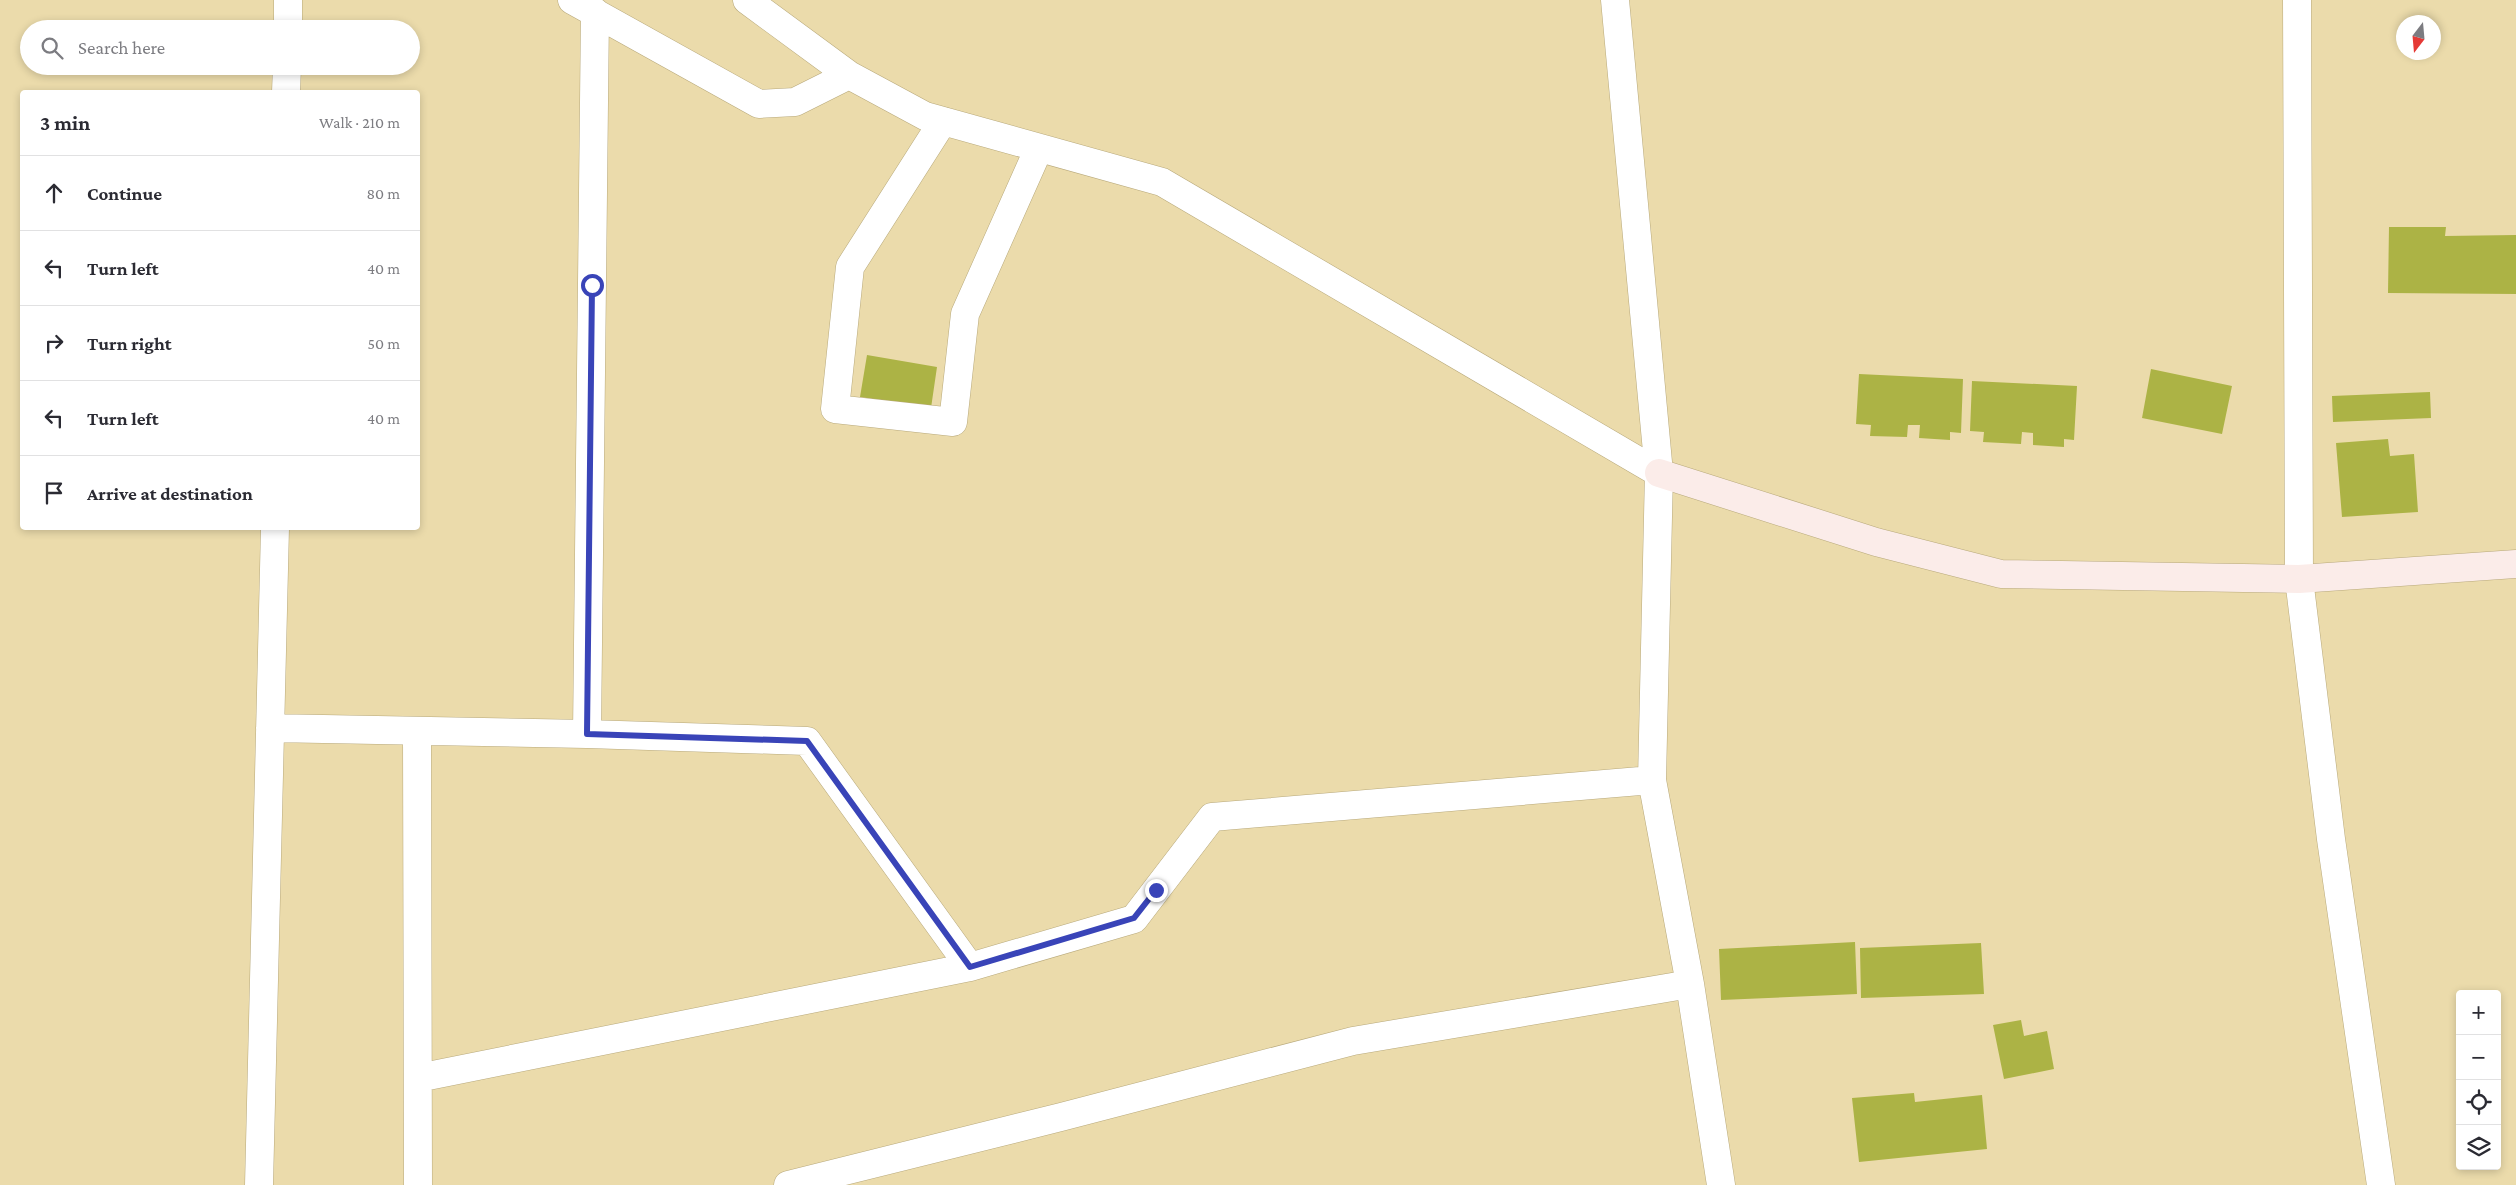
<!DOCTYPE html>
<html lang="en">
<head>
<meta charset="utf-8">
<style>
  :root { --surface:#fff; --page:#f2f2f3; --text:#2b2b33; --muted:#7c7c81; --line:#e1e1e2 }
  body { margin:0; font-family:"Crimson Pro",serif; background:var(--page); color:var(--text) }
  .controls { position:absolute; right:15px; bottom:15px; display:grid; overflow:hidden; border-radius:5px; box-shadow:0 2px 8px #0003 }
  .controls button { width:45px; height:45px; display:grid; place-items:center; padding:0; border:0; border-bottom:1px solid var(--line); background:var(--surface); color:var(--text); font:25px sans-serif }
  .compass { position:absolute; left:2396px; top:15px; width:45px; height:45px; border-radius:50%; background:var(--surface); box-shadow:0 2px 8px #0003; rotate:196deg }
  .stop { position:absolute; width:15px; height:15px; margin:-11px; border:4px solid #3944b8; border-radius:50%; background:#fff }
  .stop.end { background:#3944b8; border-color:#fff; box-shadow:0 1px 5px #0008 }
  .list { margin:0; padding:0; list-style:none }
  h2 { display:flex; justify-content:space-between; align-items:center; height:65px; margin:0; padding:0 20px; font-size:21px }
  h2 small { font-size:16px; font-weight:400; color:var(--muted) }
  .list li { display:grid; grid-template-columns:32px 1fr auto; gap:15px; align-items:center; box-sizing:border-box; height:75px; padding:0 20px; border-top:1px solid var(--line) }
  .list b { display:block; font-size:19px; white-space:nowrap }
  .list em { font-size:16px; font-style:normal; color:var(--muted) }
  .icon { flex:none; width:28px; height:28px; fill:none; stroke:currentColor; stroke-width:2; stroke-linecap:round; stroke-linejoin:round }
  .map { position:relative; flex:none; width:2516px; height:1185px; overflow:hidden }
  .search { position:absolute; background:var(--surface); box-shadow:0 2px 8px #0003; left:20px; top:20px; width:400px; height:55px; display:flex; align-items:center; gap:12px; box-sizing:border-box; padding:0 18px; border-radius:28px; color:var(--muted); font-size:19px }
  .panel { position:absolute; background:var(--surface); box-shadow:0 2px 8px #0003; left:20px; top:90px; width:400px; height:440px; border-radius:5px }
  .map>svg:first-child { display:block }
</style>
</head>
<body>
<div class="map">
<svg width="2516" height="1185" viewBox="0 0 2516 1185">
  <rect width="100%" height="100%" fill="#ebdbab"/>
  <path fill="#acb345" d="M2389 227H2446L2445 236 2516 235V294L2388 293Z
    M867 355 937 367 931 408 860 397Z
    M2151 369 2232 386 2222 434 2142 418Z
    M1859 374 1963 379 1961 433 1950 432V440L1919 438 1920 425H1908L1907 437 1870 436 1871 425 1856 424Z
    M1972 381 2077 386 2074 440 2064 439V447L2033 445V433L2022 432 2021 444 1983 442 1984 432 1970 431Z
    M2430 392 2431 418 2333 422 2332 396Z
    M2388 439 2390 456 2414 454 2418 512 2342 517 2336 443Z
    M1855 942 1857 994 1721 1000 1719 949Z
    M1981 943 1984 994 1861 998 1860 948Z
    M2021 1020 2024 1036 2047 1031 2054 1069 2004 1079 1993 1025Z
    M1914 1093 1915 1102 1982 1095 1987 1149 1859 1162 1852 1098Z"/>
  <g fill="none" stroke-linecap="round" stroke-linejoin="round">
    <g stroke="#b8a97b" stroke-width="29">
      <path id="street" d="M572 0 759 104 795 102 849 75
        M747 0 849 75 925 116 1162 182 1659 473
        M1615 0 1659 473 1652 780 1690 984 1721 1185
        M2297 0 2299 579 2331 839 2381 1185
        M288 29V0
        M286 92 287 66
        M943 121 850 267 835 409 953 422 965 314 1039 148
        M270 728 587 734 807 741 970 967 1134 919 1212 817 1652 780
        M417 731 418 1185
        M587 734 595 12
        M418 1078 970 967
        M259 1185 275 528
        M788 1185 1061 1117 1353 1041 1690 984"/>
    </g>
    <g stroke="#b8a97b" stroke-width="29">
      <path id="secondary" d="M1659 473 1876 542 2001 574 2299 579 2516 564"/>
    </g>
    <use href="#street" stroke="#fff" stroke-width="28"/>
    <use href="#secondary" stroke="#fbece9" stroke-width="28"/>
  </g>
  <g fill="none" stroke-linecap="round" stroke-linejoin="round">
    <path stroke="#3944b8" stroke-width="6" d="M592 285 587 734 807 741 970 967 1134 918 1156 890"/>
  </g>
</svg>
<div class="controls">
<button>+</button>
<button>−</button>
<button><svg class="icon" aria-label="locate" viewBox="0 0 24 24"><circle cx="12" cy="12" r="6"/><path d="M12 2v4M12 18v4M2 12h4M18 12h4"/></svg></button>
<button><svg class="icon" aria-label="layers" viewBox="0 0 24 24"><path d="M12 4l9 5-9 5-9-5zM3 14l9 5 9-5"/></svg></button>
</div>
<svg class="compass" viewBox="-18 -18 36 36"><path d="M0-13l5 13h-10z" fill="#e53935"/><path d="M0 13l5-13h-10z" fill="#7c7c81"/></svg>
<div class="stop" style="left:592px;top:285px"></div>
<div class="stop end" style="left:1156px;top:890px"></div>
<div class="search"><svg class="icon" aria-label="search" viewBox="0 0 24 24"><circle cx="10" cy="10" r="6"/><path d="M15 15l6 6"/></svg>Search here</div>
<section class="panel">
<h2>3 min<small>Walk · 210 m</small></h2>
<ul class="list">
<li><svg class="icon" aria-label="ahead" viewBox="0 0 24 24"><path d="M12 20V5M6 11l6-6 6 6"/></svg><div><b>Continue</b></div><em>80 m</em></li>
<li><svg class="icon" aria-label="left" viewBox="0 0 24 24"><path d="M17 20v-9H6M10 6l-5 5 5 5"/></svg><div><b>Turn left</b></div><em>40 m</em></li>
<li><svg class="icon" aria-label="right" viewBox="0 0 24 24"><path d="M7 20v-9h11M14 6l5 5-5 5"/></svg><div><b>Turn right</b></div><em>50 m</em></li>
<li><svg class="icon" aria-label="left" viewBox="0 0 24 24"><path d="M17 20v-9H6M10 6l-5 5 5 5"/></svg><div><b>Turn left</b></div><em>40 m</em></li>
<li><svg class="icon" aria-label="arrive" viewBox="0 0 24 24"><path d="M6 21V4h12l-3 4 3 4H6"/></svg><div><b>Arrive at destination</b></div></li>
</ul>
</section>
</div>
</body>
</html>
